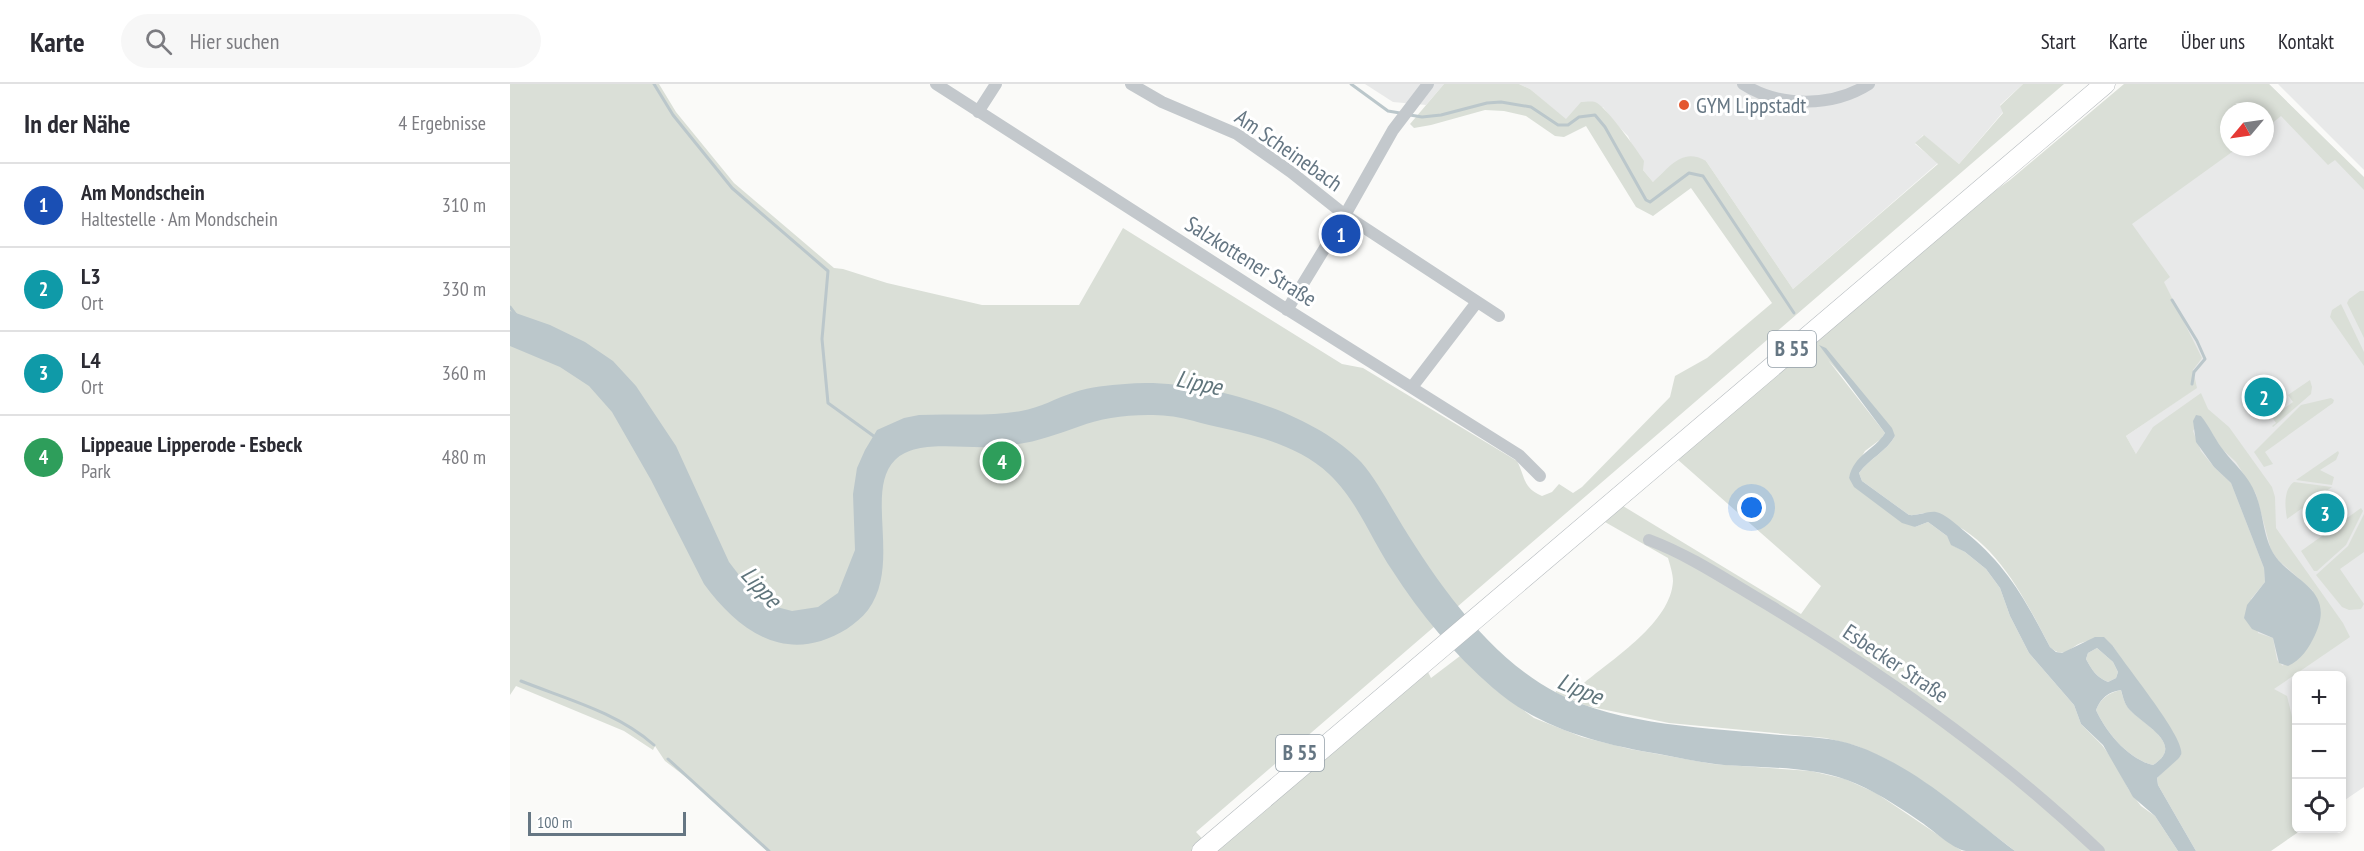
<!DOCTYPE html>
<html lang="de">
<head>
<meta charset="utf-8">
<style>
  :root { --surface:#fff; --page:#f7f7f7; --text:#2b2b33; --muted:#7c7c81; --line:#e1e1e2; --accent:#e4572e }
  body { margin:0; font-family:"PT Sans Narrow",sans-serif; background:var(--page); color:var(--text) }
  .controls { position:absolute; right:18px; bottom:18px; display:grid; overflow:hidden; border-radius:9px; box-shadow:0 3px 9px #0003 }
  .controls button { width:54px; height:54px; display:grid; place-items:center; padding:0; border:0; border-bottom:2px solid var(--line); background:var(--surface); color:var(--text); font:30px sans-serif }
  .compass { position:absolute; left:1710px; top:18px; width:54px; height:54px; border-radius:50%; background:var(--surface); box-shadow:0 3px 9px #0003; rotate:241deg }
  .scale { position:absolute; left:18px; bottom:15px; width:158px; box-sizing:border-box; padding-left:6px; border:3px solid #657683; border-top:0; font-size:16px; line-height:21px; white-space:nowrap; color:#657683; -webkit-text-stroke:4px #fff; paint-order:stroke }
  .you { position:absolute; left:1242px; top:424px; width:21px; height:21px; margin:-15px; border:4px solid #fff; border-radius:50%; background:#1a73e8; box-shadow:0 0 0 9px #1a73e833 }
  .badge { display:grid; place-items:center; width:39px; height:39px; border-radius:50%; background:var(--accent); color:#fff; font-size:20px; font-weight:700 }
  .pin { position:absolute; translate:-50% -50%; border:3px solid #fff; box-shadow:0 2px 6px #0006 }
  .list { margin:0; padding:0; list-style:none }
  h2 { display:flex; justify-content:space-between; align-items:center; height:78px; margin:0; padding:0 24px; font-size:26px }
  h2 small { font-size:20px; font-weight:400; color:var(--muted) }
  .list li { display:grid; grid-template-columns:39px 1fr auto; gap:18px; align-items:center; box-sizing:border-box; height:84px; padding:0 24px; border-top:2px solid var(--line) }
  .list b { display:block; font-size:22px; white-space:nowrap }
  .list p { margin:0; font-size:20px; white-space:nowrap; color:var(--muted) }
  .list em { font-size:20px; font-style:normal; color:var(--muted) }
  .icon { flex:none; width:33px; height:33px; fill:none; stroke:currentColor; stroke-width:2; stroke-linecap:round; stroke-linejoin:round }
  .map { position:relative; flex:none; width:1854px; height:767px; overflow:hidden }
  header { display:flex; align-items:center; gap:36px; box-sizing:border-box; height:84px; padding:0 30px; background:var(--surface); border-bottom:2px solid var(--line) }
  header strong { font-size:28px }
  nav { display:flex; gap:33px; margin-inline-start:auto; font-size:21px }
  .search { width:420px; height:54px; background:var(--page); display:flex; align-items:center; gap:15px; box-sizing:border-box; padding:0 21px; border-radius:33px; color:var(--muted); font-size:22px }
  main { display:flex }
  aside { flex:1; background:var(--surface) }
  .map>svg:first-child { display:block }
</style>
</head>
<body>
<header>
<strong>Karte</strong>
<div class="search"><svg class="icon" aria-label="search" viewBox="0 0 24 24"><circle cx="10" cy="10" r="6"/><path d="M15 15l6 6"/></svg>Hier suchen</div>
<nav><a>Start</a><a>Karte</a><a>Über uns</a><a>Kontakt</a></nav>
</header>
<main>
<aside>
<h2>In der Nähe<small>4 Ergebnisse</small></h2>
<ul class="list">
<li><span class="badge" style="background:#1a4fb4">1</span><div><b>Am Mondschein</b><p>Haltestelle · Am Mondschein</p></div><em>310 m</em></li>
<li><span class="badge" style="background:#0f9aa8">2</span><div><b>L3</b><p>Ort</p></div><em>330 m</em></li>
<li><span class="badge" style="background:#0f9aa8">3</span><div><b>L4</b><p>Ort</p></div><em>360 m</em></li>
<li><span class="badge" style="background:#2e9e5b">4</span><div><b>Lippeaue Lipperode - Esbeck</b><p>Park</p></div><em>480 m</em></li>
</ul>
</aside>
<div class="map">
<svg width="1854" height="767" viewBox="0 0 1854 767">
  <rect width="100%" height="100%" fill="#fafaf8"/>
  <path fill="#e8e9e9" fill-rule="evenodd" d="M855 0H934L916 21 883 18Z
    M1009 0H1513L1490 21 1493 28 1449 80 1413 51 1405 60 1428 79 1283 205 1196 77 1143 98 1133 86 1118 52 1103 37 1093 23 1056 36 1020 5Z
    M1681 0H1759L1854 94V703L1832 718V592H1786V744L1794 745 1787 749 1733 667 1744 587 1616 352 1686 304 1552 94ZM1719 27H1755V63H1719Z
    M1768 0H1854V86Z"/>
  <path fill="#dadfd7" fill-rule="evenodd" d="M0 0H149L166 28 224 99 324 184 333 185 377 199 472 221H569L613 144 832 280 853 284 1007 377C1016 394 1012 403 1032 412L1042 408 1049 400 1063 409 1072 403 1160 313 1165 292 1197 274 1262 219 1181 104 1143 132 1126 123 1076 42 1054 53 1045 52 1016 32 994 27 975 26 921 41 904 44 900 40 934 0H1009L1020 5 1056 35 1071 18C1075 18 1081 17 1085 18 1095 21 1127 66 1134 77L1133 86 1143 98C1160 83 1172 63 1196 77L1283 205 1428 80 1405 59 1414 51 1449 80 1493 29 1490 22 1513 0H1554L686 748 702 765 916 584 921 594 950 572 986 606 1024 634 1072 653 1120 665 1203 680 1301 687 1335 695 1366 709 1452 767H257L181 697 155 677 145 662 143 666 114 647 6 602 0 611Z
    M1614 0H1759L1854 93V106L1825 76 1818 81 1771 32 1755 45V27H1719V63H1729L1622 140 1660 193 1654 198 1692 274 1683 286 1687 304 1616 352 1626 370 1643 343 1691 309 1698 325 1719 343 1762 403 1765 413 1766 444 1833 539 1840 553 1764 605 1777 612 1786 649 1787 749 1761 767H1686L1648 701 1647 694 1671 671 1603 562C1595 561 1582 556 1574 558 1559 562 1556 577 1540 563 1514 514 1486 454 1430 434 1426 433 1421 430 1417 429 1411 429 1405 432 1399 431L1352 397 1349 389C1359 375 1377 367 1385 352L1318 276 1375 349 1371 355 1355 367 1339 394 1405 443 1418 438 1437 452 1442 461 1455 468 1476 485 1490 504 1500 532 1519 569 1564 621 1571 640 1592 661 1603 676 1619 706 1631 722 1645 732 1668 767H1505L1417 700 1378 676 1347 662 1316 654 1159 639 1077 622 1046 609 1045 601 1072 613 1074 599C1104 574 1161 538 1163 497 1163 490 1160 481 1158 474L1095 438 1113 422 1291 530 1311 502 1167 375 1446 135 1500 96ZM1691 332 1712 365 1726 378 1746 410 1761 466 1768 476 1803 507 1773 582 1767 576 1763 554 1748 549 1741 515 1755 498 1754 484 1721 399 1704 383 1691 367 1683 347Z
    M1850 207H1854V254L1837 219 1839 215Z
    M1831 220 1854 268V282L1820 233 1822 226Z
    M1800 296 1802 303 1801 310 1763 343 1762 342 1766 339 1762 333 1783 318 1778 311Z
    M1821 314 1824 316 1823 319 1755 368 1763 380 1754 383 1744 368 1791 321Z
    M1828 367 1829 369 1826 376 1810 386 1824 393 1822 401 1786 396Z
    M1784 398 1822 403 1777 435C1775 423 1773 406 1784 398Z
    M1851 424 1853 427 1836 461 1807 487H1804L1791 467Z
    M1854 430V468L1830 485 1854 520 1851 525 1839 526 1832 523 1806 491 1838 462Z
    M1587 564 1603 578 1608 588 1606 594 1598 598C1586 593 1582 586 1576 575L1578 569Z
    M1611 606C1613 614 1615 621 1621 627 1636 642 1675 661 1643 681 1618 675 1596 648 1586 626 1591 614 1598 609 1611 606Z"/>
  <path fill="#bbc7cb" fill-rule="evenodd" d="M0 227 40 241 75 258 103 277 126 302 166 362 219 478 239 504 259 521 282 527 308 523 328 509 345 466 343 410 347 384 355 366 367 346 394 334 409 331C442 329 478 333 511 327 530 324 546 314 565 308 580 303 599 301 615 300 687 293 800 325 851 378 865 394 875 413 886 431 925 496 978 573 1047 609 1110 642 1201 644 1271 651 1297 653 1322 653 1347 662 1406 683 1456 730 1505 767 1490 767 1472 767 1456 767 1442 765 1421 744 1408 736 1386 721 1362 705 1337 696 1299 682 1254 684 1214 681 1193 679 1171 674 1149 670 1090 660 1030 645 983 604 944 570 910 530 882 486 861 455 847 416 819 390 787 360 740 350 699 341 686 338 672 333 658 332 641 330 618 331 601 334 579 337 559 347 538 353 520 359 500 362 481 363 454 365 406 355 385 376 354 407 392 480 358 526 346 541 329 551 311 557 261 572 222 538 194 500L141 396 102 328 79 302 50 283 0 262Z
    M1309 261 1316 264 1382 344 1385 352C1377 367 1359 375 1349 389L1352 397 1399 431C1408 432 1417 427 1426 428 1435 430 1446 440 1453 446 1496 480 1515 515 1540 563L1546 568 1552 569 1585 553H1594L1603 562C1616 582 1669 647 1671 666 1672 671 1671 671 1668 675L1647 694 1648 701 1686 767H1668L1645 732 1623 713 1593 661 1571 640 1564 621 1519 569 1500 532 1490 504 1476 485 1455 468 1441 461 1437 452 1418 438 1405 443 1392 439 1344 403 1339 394C1344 370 1364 367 1375 349ZM1587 564 1603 578 1608 588 1606 594 1598 598C1586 593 1582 586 1576 575L1578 569ZM1611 606C1613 613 1614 618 1618 624 1631 640 1677 660 1643 681 1618 675 1596 648 1586 626 1591 614 1598 608 1611 606Z
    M1686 331 1691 332C1699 342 1704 353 1711 363 1723 380 1738 390 1746 411 1753 429 1753 448 1761 465 1776 497 1828 502 1805 551 1799 564 1791 576 1778 582L1769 579 1763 554 1742 545 1734 534 1737 521 1755 498 1754 484 1721 399 1704 383 1686 358 1683 337Z"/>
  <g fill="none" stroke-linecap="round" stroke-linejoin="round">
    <path stroke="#bbc7cb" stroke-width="3" d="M144 0 163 31 222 104 318 187 312 255 318 319 365 353
      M841 0 878 27 890 29
      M900 31 912 33 931 31 977 19 991 18 1021 23 1048 41H1058L1069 33 1085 31 1095 43 1136 116 1140 118 1179 89 1193 92 1284 229
      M1662 216 1687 257 1695 275 1684 288 1682 300
      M0 223 6 231
      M11 597C56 615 107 628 144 661
      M158 675 259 767"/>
    <g stroke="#b4b9bd" stroke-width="21">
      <path id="trunk" d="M692 767 1595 0"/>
    </g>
    <path stroke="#c3c8cc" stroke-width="12" d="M426 0 770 221 1009 371 1030 392
      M621 0 652 18 727 50 781 88 835 131 989 232
      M1233 0C1270 24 1323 23 1359 0
      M468 28 486 0
      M777 226 835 131 883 46 918 0
      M902 303 967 218
      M1139 456C1182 472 1222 500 1262 523 1379 594 1491 673 1589 767"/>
    <use href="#trunk" stroke="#fff" stroke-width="20"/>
  </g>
  <circle fill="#e4572e" stroke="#fff" stroke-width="2" cx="1174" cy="21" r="6"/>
  <g text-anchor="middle" stroke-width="6" stroke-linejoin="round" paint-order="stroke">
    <g fill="#fff" stroke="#939fa8" stroke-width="1.5">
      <rect x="1258" y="247" width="48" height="36" rx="4.5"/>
      <rect x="766" y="651" width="48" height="36" rx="4.5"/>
    </g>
    <g font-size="21" font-weight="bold" fill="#657683">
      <text x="1282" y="272">B 55</text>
      <text x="790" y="676">B 55</text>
    </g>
    <g font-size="22" fill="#657683" stroke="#fff" text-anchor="start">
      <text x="1186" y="29">GYM Lippstadt</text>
    </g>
    <g font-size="22" fill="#657683" stroke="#fff">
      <text transform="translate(779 66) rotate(35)" y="8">Am Scheinebach</text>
      <text transform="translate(741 177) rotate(32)" y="8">Salzkottener Straße</text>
      <text transform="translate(1386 579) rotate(34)" y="8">Esbecker Straße</text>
    </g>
    <g font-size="24" font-style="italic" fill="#60757c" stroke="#fff">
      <text transform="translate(689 299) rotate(12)" y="8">Lippe</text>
      <text transform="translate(251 503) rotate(47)" y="8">Lippe</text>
      <text transform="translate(1070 605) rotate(23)" y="8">Lippe</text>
    </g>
  </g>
</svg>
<div class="controls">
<button>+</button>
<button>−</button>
<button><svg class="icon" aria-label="locate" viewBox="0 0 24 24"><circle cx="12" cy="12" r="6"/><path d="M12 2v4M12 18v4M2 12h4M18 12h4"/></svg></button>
</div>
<svg class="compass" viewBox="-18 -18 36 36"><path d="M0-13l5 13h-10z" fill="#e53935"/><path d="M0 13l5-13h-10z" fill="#7c7c81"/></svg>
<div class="scale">100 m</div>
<div class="you"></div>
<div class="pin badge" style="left:831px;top:150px;background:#1a4fb4">1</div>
<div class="pin badge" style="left:1754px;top:313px;background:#0f9aa8">2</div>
<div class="pin badge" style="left:1815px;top:429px;background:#0f9aa8">3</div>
<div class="pin badge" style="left:492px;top:377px;background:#2e9e5b">4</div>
</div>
</main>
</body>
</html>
